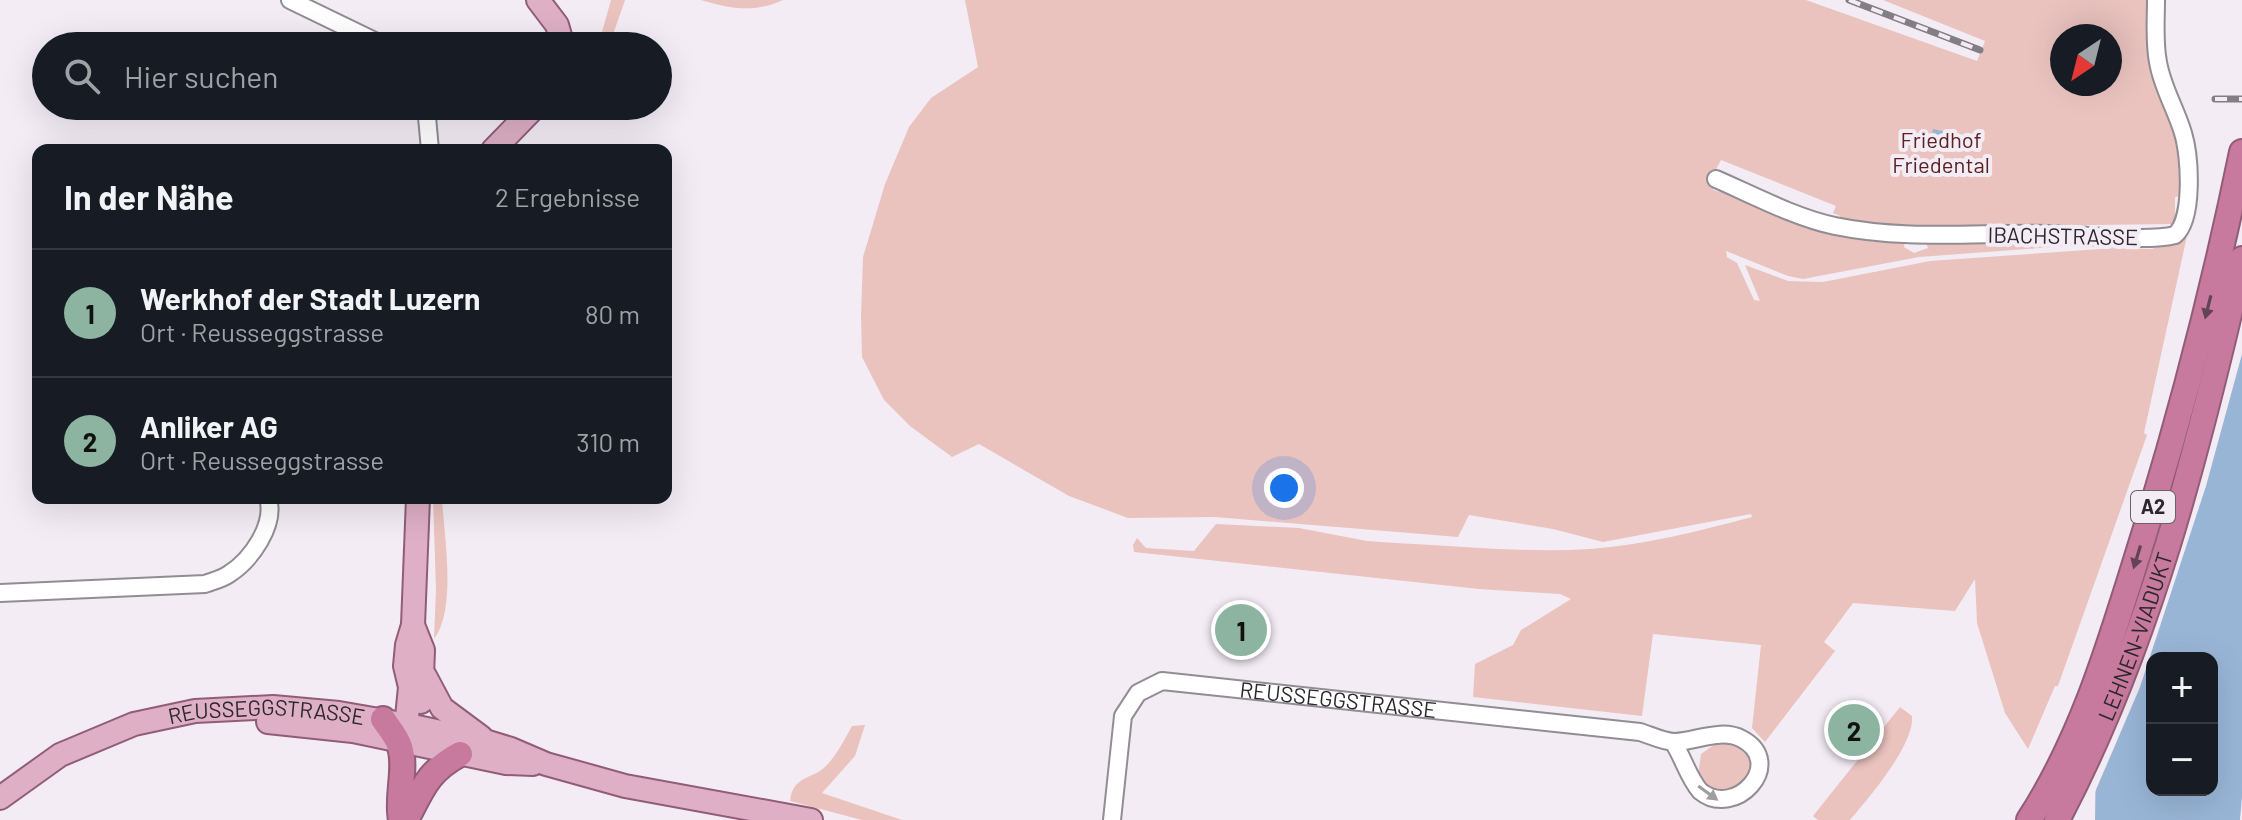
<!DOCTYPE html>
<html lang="de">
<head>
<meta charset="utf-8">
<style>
  :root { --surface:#171b24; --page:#242831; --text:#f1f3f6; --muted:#9ea1a6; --line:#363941; --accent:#8cb4a1 }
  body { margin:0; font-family:Barlow,sans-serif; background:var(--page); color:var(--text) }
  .controls { position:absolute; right:24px; bottom:24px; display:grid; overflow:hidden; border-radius:16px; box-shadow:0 8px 32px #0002 }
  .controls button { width:72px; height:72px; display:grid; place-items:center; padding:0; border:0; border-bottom:2px solid var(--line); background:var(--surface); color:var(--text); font:40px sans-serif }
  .compass { position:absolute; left:2050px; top:24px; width:72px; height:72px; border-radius:50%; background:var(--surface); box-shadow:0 8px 32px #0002; rotate:215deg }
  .you { position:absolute; left:1284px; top:488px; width:28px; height:28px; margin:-20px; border:6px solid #fff; border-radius:50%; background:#1a73e8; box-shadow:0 0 0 12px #1a73e833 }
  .badge { display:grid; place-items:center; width:52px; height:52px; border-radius:50%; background:var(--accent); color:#111; font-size:26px; font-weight:700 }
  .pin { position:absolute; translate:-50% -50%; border:4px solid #fff; box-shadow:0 2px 8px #0006 }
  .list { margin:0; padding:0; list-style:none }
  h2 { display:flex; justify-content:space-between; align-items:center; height:104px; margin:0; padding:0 32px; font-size:34px }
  h2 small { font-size:26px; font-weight:400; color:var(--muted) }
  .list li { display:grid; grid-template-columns:52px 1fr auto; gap:24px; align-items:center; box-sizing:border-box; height:128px; padding:0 32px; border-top:2px solid var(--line) }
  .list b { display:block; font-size:30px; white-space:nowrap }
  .list p { margin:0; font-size:26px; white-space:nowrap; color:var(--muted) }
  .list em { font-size:26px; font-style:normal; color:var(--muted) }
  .icon { flex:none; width:44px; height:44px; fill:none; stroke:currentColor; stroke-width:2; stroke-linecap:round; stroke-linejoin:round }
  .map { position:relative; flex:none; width:2242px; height:820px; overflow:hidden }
  .search { position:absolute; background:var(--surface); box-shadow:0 8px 32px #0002; left:32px; top:32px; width:640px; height:88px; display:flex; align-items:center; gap:20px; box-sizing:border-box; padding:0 28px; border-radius:44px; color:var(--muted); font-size:30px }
  .panel { position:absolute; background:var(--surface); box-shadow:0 8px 32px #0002; left:32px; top:144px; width:640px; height:360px; border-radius:16px }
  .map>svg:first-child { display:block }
</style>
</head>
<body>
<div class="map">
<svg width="2242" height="820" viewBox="0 0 2242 820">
  <rect width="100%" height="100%" fill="#f3ecf5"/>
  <path fill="#eac3bf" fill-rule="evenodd" d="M611 0H625L609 46H598Z
    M701 0H783C755 13 730 9 701 0Z
    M965 0H1806L1977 61 1985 41 1883 0H2146L2181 141V196L2175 197V224L2010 226 1970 231 1840 222V216L1833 213 1836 206 1721 160 1711 179 1713 190 1905 241 1904 247 1914 253 1928 248 1925 240 2106 243 1919 257 1803 279 1788 276 1726 251 1727 257 1737 263 1754 300 1760 301 1745 265 1788 281 1823 282 1930 261 2115 248 2152 249 2188 231 2144 433 2147 435 2058 686H2055L2028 749 2005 713 1977 623 1975 579 1955 611 1853 603 1824 642 1835 651 1765 742 1752 728 1761 645 1653 634 1642 716 1473 697 1475 664 1513 645 1521 630 1571 599 1560 594 1479 589 1134 552 1133 545 1137 538 1146 548 1194 551 1216 524 1299 528 1367 541 1395 543C1459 546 1526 553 1590 549 1645 545 1699 531 1752 517L1751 514 1603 542 1553 529 1469 515 1458 537 1215 517 1128 518 1069 496 979 444 952 457 910 426 884 400 862 357 861 316 863 257 885 184 909 127 931 98 978 67ZM2062 36H2110V84H2062Z
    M433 498H442C444 535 457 609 434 639L436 590Z
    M1900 707 1912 716C1915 744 1868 799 1850 820H1818L1813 816Z
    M865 725 855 756 822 793 902 820H862L790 801C793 775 812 780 826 766 837 755 844 740 852 726Z
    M1718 742C1732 742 1755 748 1752 768 1751 776 1742 786 1738 792H1710L1698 775 1701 754Z"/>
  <path fill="#99b5d6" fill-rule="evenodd" d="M1933 129 1961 135 1959 148 1930 141Z
    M2242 316V796L2240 820H2095L2097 680ZM2152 658H2212V790H2152Z"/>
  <path fill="#f3ecf5" d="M2242 312V354L2206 486 2140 687 2092 799 2093 680 2138 510 2209 337Z"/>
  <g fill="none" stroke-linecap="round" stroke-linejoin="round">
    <g stroke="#928c94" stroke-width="20">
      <g id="minor">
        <path d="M290 0 385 46"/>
        <path d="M426 106 430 150"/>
        <path d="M1716 179C1753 195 1796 218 1835 226 1907 241 1981 232 2054 234 2083 235 2150 242 2175 235 2194 219 2190 156 2183 133 2176 109 2162 87 2158 62 2154 42 2156 20 2156 0"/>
        <path d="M0 593 205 584C213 581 222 579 229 574 251 560 276 525 268 498"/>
        <path id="s1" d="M1112 820 1123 716 1138 693 1162 681 1640 732C1650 735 1664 742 1675 742 1697 741 1721 728 1742 739 1787 763 1735 820 1700 791 1688 777 1683 757 1673 742"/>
      </g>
    </g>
    <g stroke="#915d76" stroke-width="26">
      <g id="major">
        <path d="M538 0 557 25 563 46"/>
        <path d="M493 150 536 106"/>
        <path d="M413 625 423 650 421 702"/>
        <path d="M425 676 442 708 481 737"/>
        <path d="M268 722 353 731 506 763 533 764"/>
        <path d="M412 735 407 717 410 687 405 666 407 645 413 625 418 498"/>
        <path id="s2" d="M0 798 60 755 134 724 195 711 273 707 339 713 408 725 488 742 511 749 546 764 625 786 811 820"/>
      </g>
    </g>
    <g stroke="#915d76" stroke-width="28">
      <g id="highway">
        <path d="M383 719C389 728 397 737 400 747 407 770 396 796 401 820"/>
        <path d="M406 820C423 788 427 772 460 754"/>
        <path d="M2029 820C2081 740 2109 647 2137 557 2179 423 2214 289 2242 152"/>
        <path id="s3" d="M2057 820C2149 646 2198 450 2242 259"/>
      </g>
    </g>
    <use href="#minor" stroke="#fff" stroke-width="16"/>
    <use href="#major" stroke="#deafc5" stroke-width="22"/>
    <use href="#highway" stroke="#c8799e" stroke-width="24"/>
    <g stroke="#837e85" stroke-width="7">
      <path id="rail" d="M1849 0 1980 50
        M2215 99H2242"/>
    </g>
    <use href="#rail" stroke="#f3ecf5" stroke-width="4" stroke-dasharray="12" stroke-linecap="butt"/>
  </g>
  <defs><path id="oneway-solid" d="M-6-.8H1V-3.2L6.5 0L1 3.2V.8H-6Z" transform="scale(2)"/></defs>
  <g fill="#624454">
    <use href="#oneway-solid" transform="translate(2208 307) rotate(104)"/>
    <use href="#oneway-solid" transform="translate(2137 557) rotate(107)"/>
  </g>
  <use fill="#a09ea0" href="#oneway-solid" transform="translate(1708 793) rotate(36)"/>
  <g text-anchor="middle" stroke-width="8" stroke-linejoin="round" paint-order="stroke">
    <rect fill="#f3ecf5" stroke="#676368" stroke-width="2" x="2131" y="491" width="44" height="32" rx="6"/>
    <g font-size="20" font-weight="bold" fill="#2b282c">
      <text x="2153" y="514">A2</text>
    </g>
    <g font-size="22" fill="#5b2120" stroke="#f3ecf5">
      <text x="1941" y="148">Friedhof<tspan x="1941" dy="25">Friedental</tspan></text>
    </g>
    <g font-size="22" fill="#2b282c" stroke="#f3ecf5">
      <text transform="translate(2063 236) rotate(1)" y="8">IBACHSTRASSE</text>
      <text dy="8" stroke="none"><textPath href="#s3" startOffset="200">LEHNEN-VIADUKT</textPath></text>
      <text dy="8" stroke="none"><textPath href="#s1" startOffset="336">REUSSEGGSTRASSE</textPath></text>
      <text dy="8" stroke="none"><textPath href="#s2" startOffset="288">REUSSEGGSTRASSE</textPath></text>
    </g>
  </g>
</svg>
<div class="controls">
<button>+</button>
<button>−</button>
</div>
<svg class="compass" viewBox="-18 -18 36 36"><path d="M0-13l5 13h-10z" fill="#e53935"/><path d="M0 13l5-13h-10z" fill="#9ea1a6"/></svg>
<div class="you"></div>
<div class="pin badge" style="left:1241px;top:630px">1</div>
<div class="pin badge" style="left:1854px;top:730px">2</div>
<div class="search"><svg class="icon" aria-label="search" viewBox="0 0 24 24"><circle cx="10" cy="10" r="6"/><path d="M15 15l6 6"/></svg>Hier suchen</div>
<section class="panel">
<h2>In der Nähe<small>2 Ergebnisse</small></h2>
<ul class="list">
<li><span class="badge">1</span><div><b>Werkhof der Stadt Luzern</b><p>Ort · Reusseggstrasse</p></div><em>80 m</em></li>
<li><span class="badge">2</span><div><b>Anliker AG</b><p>Ort · Reusseggstrasse</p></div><em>310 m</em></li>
</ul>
</section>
</div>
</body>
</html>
